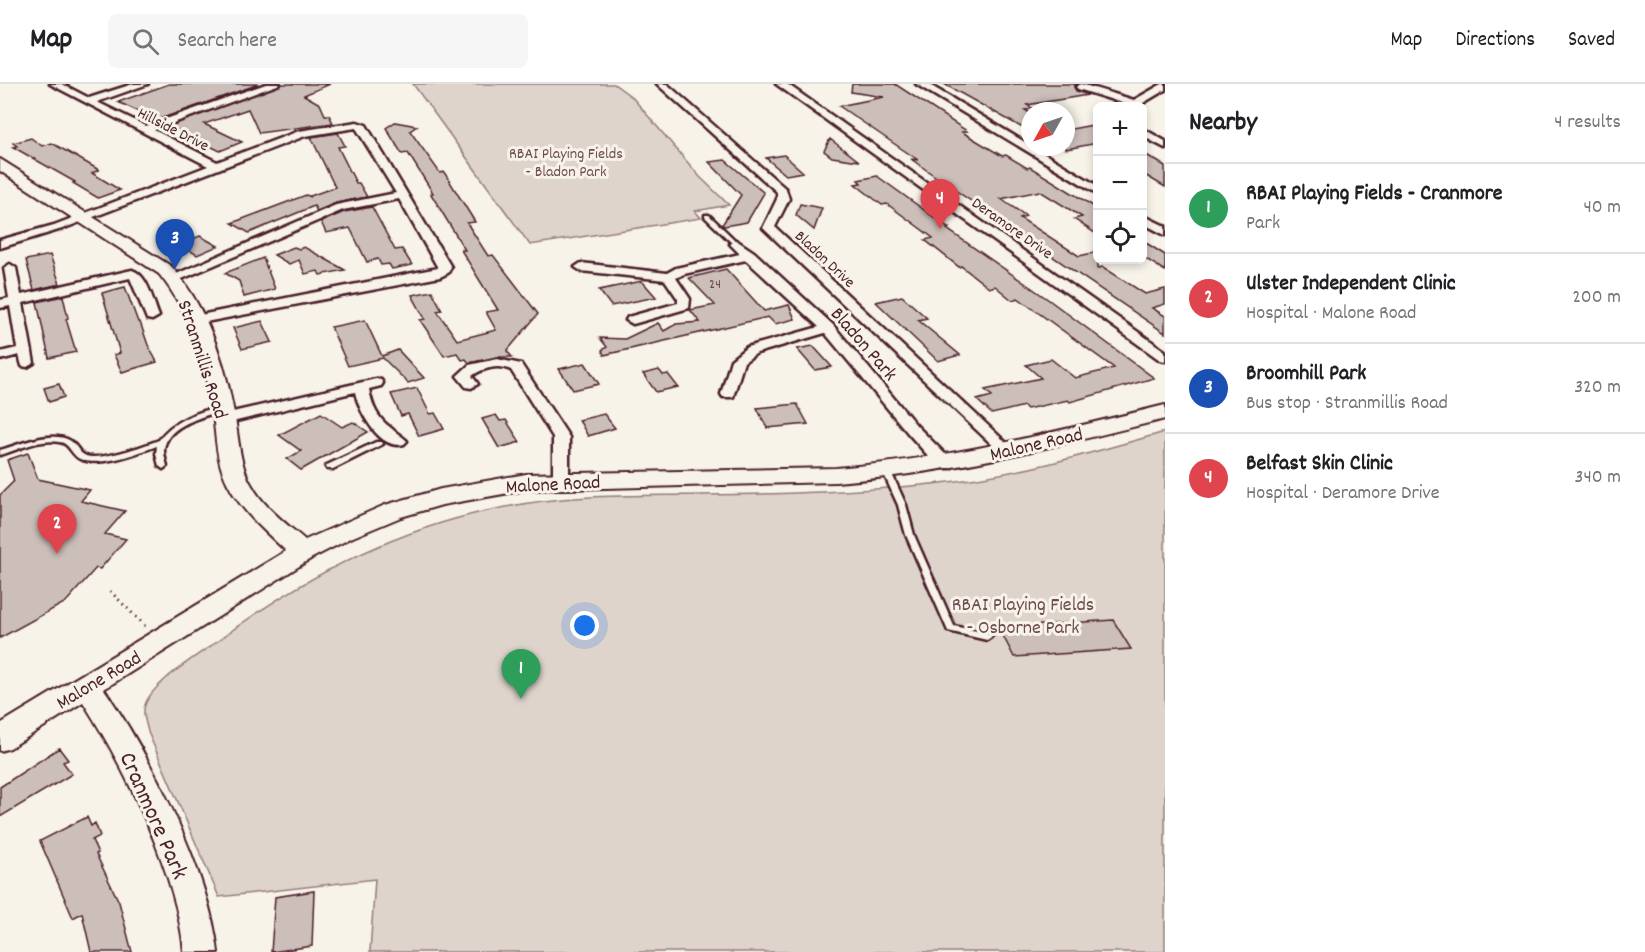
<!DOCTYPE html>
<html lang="en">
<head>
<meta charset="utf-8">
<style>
  :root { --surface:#fff; --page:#f6f6f6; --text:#202124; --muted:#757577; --line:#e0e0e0; --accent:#1a73e8 }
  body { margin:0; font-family:Dekko,sans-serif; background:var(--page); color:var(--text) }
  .controls { position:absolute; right:18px; top:18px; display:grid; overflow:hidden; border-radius:9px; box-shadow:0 3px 9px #0003 }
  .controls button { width:54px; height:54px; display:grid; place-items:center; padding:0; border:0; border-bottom:2px solid var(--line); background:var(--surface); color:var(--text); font:30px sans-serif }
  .compass { position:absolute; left:1021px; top:18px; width:54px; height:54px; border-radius:50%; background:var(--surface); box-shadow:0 3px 9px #0003; rotate:230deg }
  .you { position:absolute; left:585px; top:542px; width:21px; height:21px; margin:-15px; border:4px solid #fff; border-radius:50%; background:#1a73e8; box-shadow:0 0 0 9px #1a73e833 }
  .badge { display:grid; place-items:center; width:39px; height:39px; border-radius:50%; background:var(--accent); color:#fff; font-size:20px; font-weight:700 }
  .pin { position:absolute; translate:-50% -50px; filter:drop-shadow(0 2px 3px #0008) }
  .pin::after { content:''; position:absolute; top:32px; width:21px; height:18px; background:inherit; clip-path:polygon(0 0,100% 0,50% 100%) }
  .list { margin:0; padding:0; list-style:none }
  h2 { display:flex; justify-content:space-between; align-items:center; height:78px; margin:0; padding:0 24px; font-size:26px }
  h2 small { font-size:20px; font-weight:400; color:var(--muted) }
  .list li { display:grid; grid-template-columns:39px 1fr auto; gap:18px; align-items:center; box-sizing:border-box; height:90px; padding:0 24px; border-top:2px solid var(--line) }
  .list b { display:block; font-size:22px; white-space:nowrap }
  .list p { margin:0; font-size:20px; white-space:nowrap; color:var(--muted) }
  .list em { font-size:20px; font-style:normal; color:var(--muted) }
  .icon { flex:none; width:33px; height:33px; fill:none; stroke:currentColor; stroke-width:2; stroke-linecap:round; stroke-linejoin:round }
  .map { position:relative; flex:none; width:1165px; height:868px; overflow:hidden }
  header { display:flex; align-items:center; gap:36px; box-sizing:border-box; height:84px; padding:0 30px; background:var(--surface); border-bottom:2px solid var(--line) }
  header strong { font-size:28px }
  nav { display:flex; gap:33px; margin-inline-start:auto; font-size:21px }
  .search { width:420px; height:54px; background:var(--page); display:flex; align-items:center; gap:15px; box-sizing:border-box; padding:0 21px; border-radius:9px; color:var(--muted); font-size:22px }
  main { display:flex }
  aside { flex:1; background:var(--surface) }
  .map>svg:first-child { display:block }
</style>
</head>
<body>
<header>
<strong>Map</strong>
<div class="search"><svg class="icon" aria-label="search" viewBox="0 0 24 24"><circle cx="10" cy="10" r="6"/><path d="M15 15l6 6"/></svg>Search here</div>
<nav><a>Map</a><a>Directions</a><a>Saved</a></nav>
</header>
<main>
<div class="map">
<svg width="1165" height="868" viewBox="0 0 1165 868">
  <rect width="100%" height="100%" fill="#f7f3e8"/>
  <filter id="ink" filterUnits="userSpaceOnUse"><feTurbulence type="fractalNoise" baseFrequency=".0167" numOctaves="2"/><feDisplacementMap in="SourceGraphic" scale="12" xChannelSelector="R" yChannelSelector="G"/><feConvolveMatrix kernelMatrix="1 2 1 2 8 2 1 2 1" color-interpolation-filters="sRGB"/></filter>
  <g filter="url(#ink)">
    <path fill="#ded4cc" stroke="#947a7c" stroke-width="1.5" d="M413 0H614L632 13 700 93 729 121 695 127 701 134 530 161Z
      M1165 348V868H370L375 795 219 813 148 648C147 641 143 633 144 626 145 603 197 572 215 559 302 493 398 443 506 423 570 410 637 412 701 411 782 410 862 408 941 399 1017 391 1092 369 1165 348Z"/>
    <path fill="#ccbfb9" stroke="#4a1f2b" stroke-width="1.5" d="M169 0H259L157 36 118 18Z
      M282 0H330L304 11 320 20 325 31H329L333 39 259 49 248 25 204 40 242 58 220 67 170 42Z
      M852 0H895L967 47 962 48 1002 72 1006 71 1027 84 1030 83 1098 125V151L1074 135 1082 133 1040 107 1001 115 1026 132 1020 134 1079 172 1098 168V184L1103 183 1145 210 1165 205V220L1152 224 1165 232V249L946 100 911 75 918 76 839 22 884 13 851 8Z
      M944 0H1077L1074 3 1076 7 1088 11 1027 21 1034 25 1025 26 1030 29V48Z
      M395 38 417 42 410 47 440 89 444 88 475 138 467 139 488 172 493 171 538 230 507 267 512 273H497L469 279 466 275 462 276 457 269 444 272 420 236 425 235 412 211 432 207 442 226 437 227 457 256 496 246 486 228 498 226 461 166H465L431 110 433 109 408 69 402 70 386 44Z
      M1098 40V59L1066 65V46Z
      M338 49 345 62 338 63 356 99H359L367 113 336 119 317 127 314 122 249 149 232 139 306 111 311 113 310 112 335 103 311 53Z
      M31 54 42 62 52 59 99 86 92 89 120 106 98 114 73 99 75 98 13 63 17 62 13 59Z
      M830 55 859 77 832 73 824 67Z
      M1143 69 1165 82V103L1143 90Z
      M784 71 803 88 786 91 766 74Z
      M725 76 764 109 747 138 724 142 722 141 741 111 709 78Z
      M877 92 949 144 947 145 1049 216 1154 294 1070 318 1068 316 1027 325 1024 322 992 330 977 316 992 312 985 306 1041 294 1026 281 1051 275 1075 294 1114 284 1018 214 1012 216 995 202 989 204 961 182 959 183 925 156 933 154 917 142 887 120 882 121 855 100 861 99 858 96Z
      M800 120 822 124 814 146 796 131Z
      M372 123 395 166 402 165 412 181 392 185 389 180 381 181 378 175 367 178 350 144 326 149 321 138 344 128Z
      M200 152 218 162 197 171 179 160Z
      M1143 157 1165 171V187L1143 173Z
      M294 163 299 165 304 163 345 186 320 191 318 187 305 190 299 176 289 180 274 171Z
      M50 171 60 200 34 206 26 176Z
      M263 174 275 205 244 213 239 197 225 189Z
      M726 185 764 227 789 221 795 235 775 240 768 233 604 271 602 266 607 263 600 254 625 255 658 239 664 247 676 240 700 238 690 226 715 221 689 194Z
      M642 197 656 213 611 222 599 206Z
      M125 203 138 238H140L148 261 157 278 122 288 114 271 120 269 102 209Z
      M63 212 68 234 66 235 76 268 49 274 37 218Z
      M902 212 927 234 918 236 960 271 938 277 876 218Z
      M365 236 382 272 398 266 424 294 408 299 383 274 348 282 331 243Z
      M262 237 272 258 242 265 233 244Z
      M813 262 832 283 815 286 797 265Z
      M585 279 599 300 573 306 559 285Z
      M659 286 663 291 668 290 678 303 656 308 643 290Z
      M59 300 64 313 49 318 44 304Z
      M417 304 430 330 435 329 444 345 419 352 408 330 401 332 391 310Z
      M797 320 808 340 767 344 757 324Z
      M321 329 342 343 353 338 368 348 301 386 287 375 301 367 279 351Z
      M604 330 615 344 588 352 579 336Z
      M496 331 500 337 506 336 520 358 499 364 482 335Z
      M28 369 38 395 90 406 81 417 125 427 105 450 126 455 100 485 96 484 66 518 0 554V411L14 397 7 376Z
      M1113 536 1131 565 1014 573 999 544Z
      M59 664 68 676 63 678 72 690 0 733V703Z
      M87 733 91 742 95 739 100 752 92 756 98 769 96 770 119 818 132 868H91L82 829 73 834 40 757Z
      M314 807 312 862 271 868 275 813Z"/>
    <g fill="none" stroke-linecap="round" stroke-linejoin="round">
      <g stroke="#4a1f2b" stroke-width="5">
        <path id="lane" d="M705 131H709L738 159V161H734L705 133Z
          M221 322 225 324 224 326C207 331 173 340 166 358 162 366 165 374 167 382L163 385 159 382 156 370 157 362C138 369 99 384 80 375 71 371 70 359 59 358 40 354 18 366 0 371V366C18 361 51 346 69 356 76 359 78 369 86 372 102 377 143 362 159 356 172 336 199 328 221 322Z
          M376 358H382L383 360 333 385H327L326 383 327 381Z
          M887 385 891 388 906 421 914 451 954 542 990 550 992 552 990 554 987 556 948 547 906 451 898 421 883 388Z"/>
      </g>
      <g stroke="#4a1f2b" stroke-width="5">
        <path id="street" d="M50 0H62L89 14 133 0H148L97 18 146 42 266 0H280L154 46 217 78 299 47 357 38 366 41 451 183 448 189 440 193 195 240 188 236 195 232 438 184 399 115 343 126 177 197H169L167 194 336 121 396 109 356 44 305 52 62 145 0 164V156L54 141 208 82Z
          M657 0H667L786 105 789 115 775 143 1012 364 1015 367 1012 370H1002L765 146 763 144 777 115V108Z
          M776 0H787L1165 267V277L1160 276Z
          M916 0H928L1098 102V110Z
          M1081 0 1134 16 1162 0H1165V6L1138 22H1129V21L1078 5 1076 3Z
          M1142 44 1165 57V64L1142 52Z
          M1142 131 1165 142V151L1142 139Z
          M736 156 754 168 833 241 917 342 951 376 953 380 951 384H939L907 348 825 249 757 269 744 278 733 313H723L721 310 731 276 747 263 819 243 746 176 684 190 676 194 690 215 689 224 633 240 626 236 628 233 678 219V215L665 196 581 187 575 183 581 179 667 189 676 184 740 170 730 160Z
          M10 180 16 184 21 211 132 186C148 191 153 218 159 232L152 236 147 235 130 194 23 219 34 279 27 283 22 282 19 271 0 276V268L17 264 10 222 0 224V216L9 214 4 184Z
          M497 275 521 280 569 353V397L567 401H555L553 397V353L511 286C498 280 483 284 472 292L478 300 471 304 466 303 457 292 469 281Z
          M376 295 381 296 383 299 381 302 369 305C372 322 377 334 391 344 396 349 402 352 407 357L404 360C380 367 359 328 355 308L224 340 217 335 224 330Z"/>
      </g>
      <g stroke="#4a1f2b" stroke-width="4">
        <path id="secondary" d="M0 75 171 182C205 221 224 274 233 324 239 350 238 377 251 400 263 423 287 440 305 456L385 421 441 405 526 390 836 384C948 375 1056 348 1165 321V335C1056 362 948 390 836 398L526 406 442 421 401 433 353 453 312 474 104 605C150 671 209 788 218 868H184C177 790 125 684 83 618L10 664 0 667V640L286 467C261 444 235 421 223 389 215 369 216 346 212 325 205 279 189 226 159 190L0 87Z"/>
      </g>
      <path stroke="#4a1f2b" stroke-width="3" stroke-dasharray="1.5 4.5" stroke-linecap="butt" d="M110 507 146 543"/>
      <use href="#lane" fill="#f7f3e8" fill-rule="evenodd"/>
      <use href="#street" fill="#f7f3e8" fill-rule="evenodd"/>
      <use href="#secondary" fill="#f7f3e8" fill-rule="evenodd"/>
    </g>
  </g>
  <g text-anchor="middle" stroke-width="6" stroke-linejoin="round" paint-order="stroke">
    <g font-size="14" fill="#6a474e">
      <text x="715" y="204">24</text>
    </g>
    <g font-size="16" fill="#4a1f2b" stroke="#f7f3e8">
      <text transform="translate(174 44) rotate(27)" y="6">Hillside Drive</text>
      <text transform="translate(1013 143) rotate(35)" y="6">Deramore Drive</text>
      <text transform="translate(826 174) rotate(43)" y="6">Bladon Drive</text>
    </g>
    <g font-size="16" fill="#6f4c53" stroke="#f7f3e8">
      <text x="566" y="74">RBAI Playing Fields<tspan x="566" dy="18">- Bladon Park</tspan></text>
    </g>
    <g font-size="20" fill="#4a1f2b" stroke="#f7f3e8">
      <text transform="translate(865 259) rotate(49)" y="7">Bladon Park</text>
      <text transform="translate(204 275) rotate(72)" y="7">Stranmillis Road</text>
      <text transform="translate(1036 359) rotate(-13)" y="7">Malone Road</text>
      <text transform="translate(553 399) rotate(-3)" y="7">Malone Road</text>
      <text transform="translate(98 595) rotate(-31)" y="7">Malone Road</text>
    </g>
    <g font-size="20" fill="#6f4c53" stroke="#f7f3e8">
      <text x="1023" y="526">RBAI Playing Fields<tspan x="1023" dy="23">- Osborne Park</tspan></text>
    </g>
    <g font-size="24" fill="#4a1f2b" stroke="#f7f3e8">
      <text transform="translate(155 731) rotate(66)" y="8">Cranmore Park</text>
    </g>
  </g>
</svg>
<div class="controls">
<button>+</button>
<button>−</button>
<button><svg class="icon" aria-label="locate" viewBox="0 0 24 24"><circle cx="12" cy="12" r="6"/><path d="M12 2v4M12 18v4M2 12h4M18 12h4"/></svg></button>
</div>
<svg class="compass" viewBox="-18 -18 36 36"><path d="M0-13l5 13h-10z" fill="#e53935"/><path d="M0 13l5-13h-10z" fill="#757577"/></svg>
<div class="you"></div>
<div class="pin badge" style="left:521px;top:615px;background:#2e9e5b">1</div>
<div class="pin badge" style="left:57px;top:470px;background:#e0444e">2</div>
<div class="pin badge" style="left:175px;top:185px;background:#1a4fb4">3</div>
<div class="pin badge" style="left:940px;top:145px;background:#e0444e">4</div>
</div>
<aside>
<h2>Nearby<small>4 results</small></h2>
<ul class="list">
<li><span class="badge" style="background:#2e9e5b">1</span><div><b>RBAI Playing Fields - Cranmore</b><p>Park</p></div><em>40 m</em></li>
<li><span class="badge" style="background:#e0444e">2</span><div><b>Ulster Independent Clinic</b><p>Hospital · Malone Road</p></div><em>200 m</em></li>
<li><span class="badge" style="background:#1a4fb4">3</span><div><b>Broomhill Park</b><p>Bus stop · Stranmillis Road</p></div><em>320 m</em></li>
<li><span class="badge" style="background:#e0444e">4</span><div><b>Belfast Skin Clinic</b><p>Hospital · Deramore Drive</p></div><em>340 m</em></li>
</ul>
</aside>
</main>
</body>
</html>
